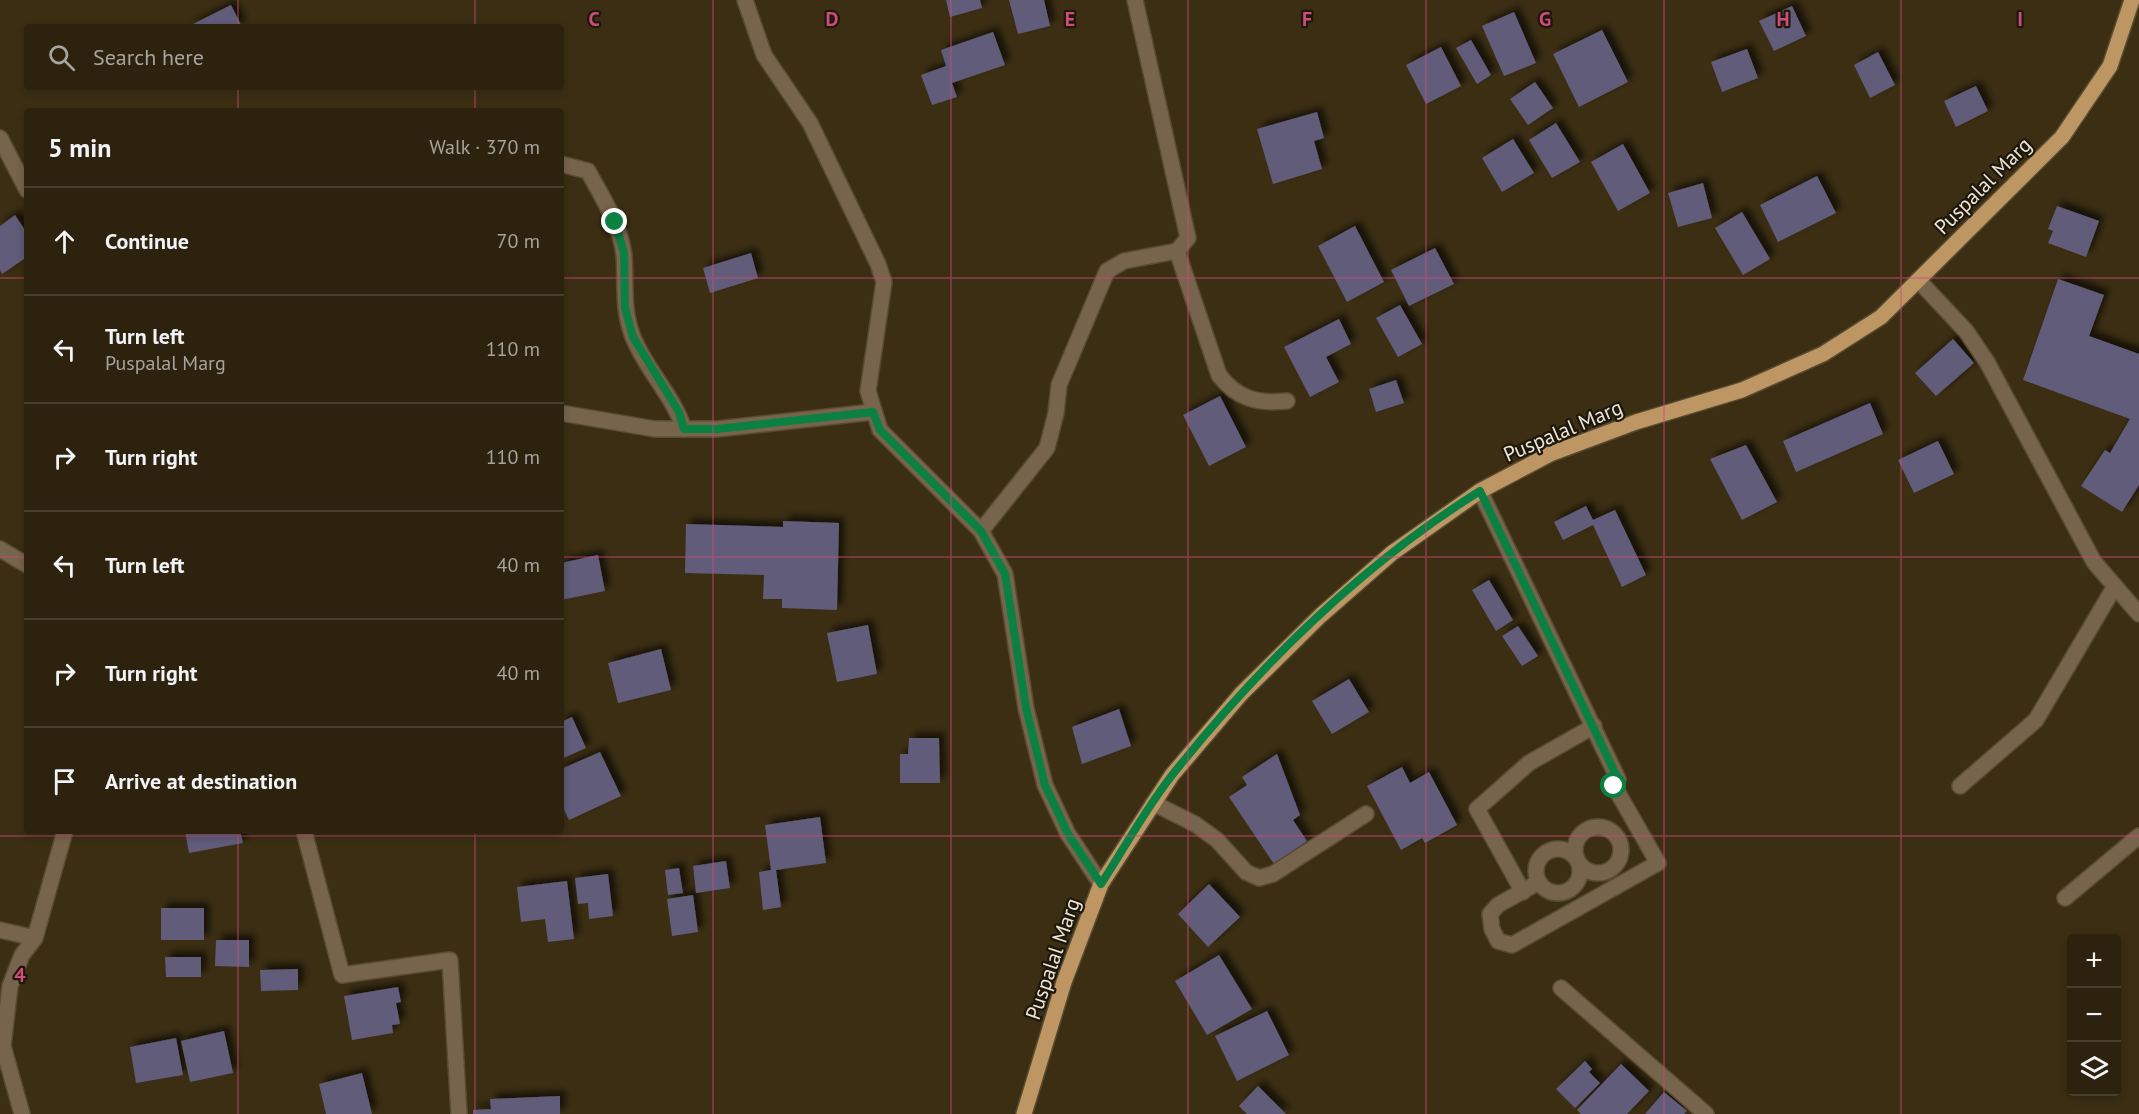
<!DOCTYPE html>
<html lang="en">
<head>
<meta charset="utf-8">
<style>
  :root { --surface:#2c220e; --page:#382f1c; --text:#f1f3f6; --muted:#a6a49e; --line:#483f2e }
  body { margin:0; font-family:"PT Sans",sans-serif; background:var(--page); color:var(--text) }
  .controls { position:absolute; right:18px; bottom:18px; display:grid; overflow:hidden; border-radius:6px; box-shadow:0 3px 9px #0003 }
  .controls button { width:54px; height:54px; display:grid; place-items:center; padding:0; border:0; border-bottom:2px solid var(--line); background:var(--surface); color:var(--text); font:30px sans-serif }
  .stop { position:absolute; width:18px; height:18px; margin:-14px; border:4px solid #0b8043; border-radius:50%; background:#fff }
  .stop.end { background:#0b8043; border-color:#fff; box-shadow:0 2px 6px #0008 }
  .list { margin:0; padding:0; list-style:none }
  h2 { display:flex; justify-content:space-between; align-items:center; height:78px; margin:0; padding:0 24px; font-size:26px }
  h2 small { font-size:20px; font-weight:400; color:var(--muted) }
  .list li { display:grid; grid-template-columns:39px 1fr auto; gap:18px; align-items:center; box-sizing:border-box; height:108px; padding:0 24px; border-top:2px solid var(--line) }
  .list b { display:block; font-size:22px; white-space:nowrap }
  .list p { margin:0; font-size:20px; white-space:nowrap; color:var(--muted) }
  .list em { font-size:20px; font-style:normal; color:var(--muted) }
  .icon { flex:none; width:33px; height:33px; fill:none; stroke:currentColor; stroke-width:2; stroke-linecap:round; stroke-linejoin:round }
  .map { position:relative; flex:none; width:2139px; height:1114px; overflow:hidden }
  .search { position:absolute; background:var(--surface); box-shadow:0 3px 9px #0003; left:24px; top:24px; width:540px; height:66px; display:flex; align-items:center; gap:15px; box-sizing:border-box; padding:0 21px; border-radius:6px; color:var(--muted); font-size:22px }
  .panel { position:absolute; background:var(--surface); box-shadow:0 3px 9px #0003; left:24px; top:108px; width:540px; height:726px; border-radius:6px }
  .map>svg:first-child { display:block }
</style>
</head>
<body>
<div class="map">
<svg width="2139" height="1114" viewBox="0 0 2139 1114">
  <defs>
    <filter id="shadow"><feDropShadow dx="5.5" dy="-5.5" stdDeviation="3" flood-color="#0009"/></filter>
  </defs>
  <rect width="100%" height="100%" fill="#3b2e13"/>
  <path fill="#615c79" filter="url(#shadow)" d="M946 0H980L982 8 950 17Z
    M1009 0H1044L1050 26 1018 34Z
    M231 5 242 27H187Z
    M1792 6 1806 36 1774 51 1759 21Z
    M1514 12 1536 63 1504 76 1482 26Z
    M1602 30 1628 82 1579 107 1553 54Z
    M993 32 1005 65 952 83 957 97 932 105 921 75 946 66 941 50Z
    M1471 40 1491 75 1477 84 1456 48Z
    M1441 47 1461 86 1426 104 1406 65Z
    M1747 49 1758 78 1722 92 1711 62Z
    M1878 52 1895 85 1870 98 1854 65Z
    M1535 82 1553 108 1528 125 1510 99Z
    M1976 86 1988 111 1956 127 1944 101Z
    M1317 112 1324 138 1314 141 1322 169 1273 184 1257 129Z
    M1556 123 1580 162 1552 178 1529 140Z
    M1513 139 1534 173 1502 192 1482 158Z
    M1623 144 1650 193 1618 211 1591 162Z
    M1817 176 1836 213 1778 242 1760 205Z
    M1703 183 1712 218 1678 227 1668 193Z
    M2057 206 2099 221 2086 257 2048 243 2053 231 2048 229Z
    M1742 212 1770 259 1743 275 1715 228Z
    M15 215 27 233V257L2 274 0 270V226Z
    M1355 226 1384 282 1347 302 1318 246Z
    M1435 248 1454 284 1409 306 1391 270Z
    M751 253 758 278 710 293 703 268Z
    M2058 279 2104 295 2089 336 2139 354V485L2122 512 2081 486 2105 450 2110 453 2130 419 2023 380Z
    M1400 305 1422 344 1398 357 1376 318Z
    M1339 319 1351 344 1326 357 1339 382 1310 397 1284 347Z
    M1953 339 1974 363 1936 396 1915 373Z
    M1396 380 1404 403 1376 412 1369 389Z
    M1220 396 1246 447 1209 466 1183 415Z
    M1870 403 1883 434 1796 472 1783 441Z
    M1938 441 1954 474 1914 493 1898 460Z
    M1746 445 1777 502 1742 520 1710 459Z
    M1586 506 1593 520 1615 510 1646 575 1622 587 1593 525 1563 540 1554 522Z
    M783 521 839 523 837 610 782 608V599H763L764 575 685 573 686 524 783 527Z
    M598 555 605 591 561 600V563Z
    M1489 580 1513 620 1496 631 1472 590Z
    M868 625 877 674 837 682 827 633Z
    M1518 626 1538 656 1522 666 1502 636Z
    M661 649 671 690 618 703 608 663Z
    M1349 679 1369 712 1332 734 1312 701Z
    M1119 709 1131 746 1082 764 1072 727Z
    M572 717 586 748 561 759V722Z
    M909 738H939L940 783H900V754H908Z
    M600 752 621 796 569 820 561 803V769Z
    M1277 754 1300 815 1293 820 1307 841 1274 864 1229 797 1247 785 1242 777Z
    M1402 767 1410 783 1429 772 1457 825 1425 843 1422 838 1401 850 1367 786Z
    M820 817 826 863 776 870 781 907 763 910 759 872 771 870 765 825Z
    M185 831H240L243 843 189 853Z
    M726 861 730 888 696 893 693 866Z
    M679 868 683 893 668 895 665 870Z
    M608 874 613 916 589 919 588 903 578 904 575 878Z
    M567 881 574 939 548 942 545 919 521 922 517 887Z
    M1209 884 1240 917 1208 947 1178 914Z
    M693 895 698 932 672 936 667 899Z
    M161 908H204V940H161Z
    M216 940H249V967L215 966Z
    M1219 955 1252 1009 1207 1035 1175 981Z
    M165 957H201V977H166Z
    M298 969V990L261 991 260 970Z
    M398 987 401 1002 396 1003 400 1024 392 1025 393 1033 352 1040 344 996Z
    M1267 1011 1289 1055 1237 1081 1215 1036Z
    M224 1031 233 1073 190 1082 181 1041Z
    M176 1038 183 1075 136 1083 130 1047Z
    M1585 1061 1592 1069 1589 1072 1600 1083 1575 1108 1556 1089Z
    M1621 1064 1649 1091 1627 1114H1581L1577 1110Z
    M362 1073 372 1114H326L319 1084Z
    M1258 1086 1286 1114H1247L1239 1106Z
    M1664 1092 1687 1111 1684 1114H1645Z
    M560 1096V1114H473V1110L491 1109 490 1099Z"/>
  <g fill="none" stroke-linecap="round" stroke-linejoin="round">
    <g stroke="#584b32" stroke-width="18">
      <path id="lane" d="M561 164 588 171C602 197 620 224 624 255 626 282 622 310 633 337 646 370 673 395 684 429
        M1480 491 1618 779 1614 786 1658 863 1512 945 1498 941 1492 929 1490 914 1498 905 1539 882
        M1153 803 1195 824 1217 840 1246 872 1259 878 1273 874 1366 814
        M1575 850a23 23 0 1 1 46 0a23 23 0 1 1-46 0Z
        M1536 871a22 22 0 1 1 44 0a22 22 0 1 1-44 0Z
        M1523 892 1477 809 1529 763 1594 726
        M1561 988 1706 1114"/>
    </g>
    <g stroke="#584b32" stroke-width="18">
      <path id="street" d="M745 0 764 55 810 123 878 264 884 282 868 391 880 430 981 531 1005 574 1026 708 1045 785 1068 834 1101 884
        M1135 0 1188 238 1177 251
        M0 138 27 190
        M1918 280 1966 331 1987 362 2094 562 2139 614
        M561 413 655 429H717L873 412
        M981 531 1047 448 1056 413 1059 385 1107 271 1124 261 1177 251 1219 375C1237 399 1258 404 1287 401
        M0 549 27 565
        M1960 786 2036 720 2115 586
        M304 831 342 975 450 960 459 1114
        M2065 898 2139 836
        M0 930 35 938
        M22 1114 3 1046 10 986 22 955 35 938 65 831"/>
    </g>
    <g stroke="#584b32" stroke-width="18">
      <path id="primary" d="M1024 1114 1064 982 1101 884 1172 775 1241 694 1320 616 1392 553 1480 491 1550 454 1636 422 1742 390 1823 354 1881 317 2062 137 2110 66 2132 0"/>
    </g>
    <use href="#lane" stroke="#77644c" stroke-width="15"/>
    <use href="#street" stroke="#77644c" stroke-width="15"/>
    <use href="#primary" stroke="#bd9663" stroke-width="15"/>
  </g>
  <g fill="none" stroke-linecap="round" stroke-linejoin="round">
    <path stroke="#0b8043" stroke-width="8" d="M615 222 624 253 625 308 633 337 679 412 684 429H717L873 412 880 430 981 531 1005 574 1026 708 1045 785 1068 834 1101 884C1125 847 1146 808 1173 774 1259 666 1363 564 1480 491L1618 779 1614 786"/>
  </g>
  <path fill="none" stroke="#cd4c7a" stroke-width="1.5" stroke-opacity="0.55" d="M238 0V27M475 0V27M713 0V1114M951 0V1114M1188 0V1114M1426 0V1114M1664 0V1114M1901 0V1114M238 87V111M475 87V111M0 278H27M561 278H2139M0 557H27M561 557H2139M238 831V1114M475 831V1114M0 836H2139"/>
  <g text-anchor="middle" stroke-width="4.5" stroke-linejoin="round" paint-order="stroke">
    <g font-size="21" fill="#eee6d6" stroke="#1d170c">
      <text transform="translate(1983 186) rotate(-45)" y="7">Puspalal Marg</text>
      <text transform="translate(1563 431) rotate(-23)" y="7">Puspalal Marg</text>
      <text transform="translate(1053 959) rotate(-71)" y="7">Puspalal Marg</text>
    </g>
  </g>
  <g font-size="20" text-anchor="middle" font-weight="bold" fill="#cd4c7a" stroke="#1d170c" stroke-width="4.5" stroke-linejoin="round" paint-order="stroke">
    <text x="594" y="26">C</text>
    <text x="832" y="26">D</text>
    <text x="1070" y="26">E</text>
    <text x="1307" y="26">F</text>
    <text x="1545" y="26">G</text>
    <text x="1783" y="26">H</text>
    <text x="2020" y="26">I</text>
    <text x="20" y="982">4</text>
  </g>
</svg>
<div class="controls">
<button>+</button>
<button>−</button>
<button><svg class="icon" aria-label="layers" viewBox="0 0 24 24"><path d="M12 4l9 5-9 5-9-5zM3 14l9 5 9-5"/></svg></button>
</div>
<div class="stop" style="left:1614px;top:786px"></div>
<div class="stop end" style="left:615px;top:222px"></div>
<div class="search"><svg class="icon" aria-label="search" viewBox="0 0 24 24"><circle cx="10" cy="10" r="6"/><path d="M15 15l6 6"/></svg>Search here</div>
<section class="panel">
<h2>5 min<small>Walk · 370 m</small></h2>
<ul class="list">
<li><svg class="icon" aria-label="ahead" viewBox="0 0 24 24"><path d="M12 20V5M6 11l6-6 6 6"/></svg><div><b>Continue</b></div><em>70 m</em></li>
<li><svg class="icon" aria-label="left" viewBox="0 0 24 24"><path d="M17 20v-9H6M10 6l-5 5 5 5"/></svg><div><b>Turn left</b><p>Puspalal Marg</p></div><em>110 m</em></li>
<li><svg class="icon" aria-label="right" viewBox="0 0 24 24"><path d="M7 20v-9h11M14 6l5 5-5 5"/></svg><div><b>Turn right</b></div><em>110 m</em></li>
<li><svg class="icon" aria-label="left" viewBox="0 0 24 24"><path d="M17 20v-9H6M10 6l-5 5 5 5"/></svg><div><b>Turn left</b></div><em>40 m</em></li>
<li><svg class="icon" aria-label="right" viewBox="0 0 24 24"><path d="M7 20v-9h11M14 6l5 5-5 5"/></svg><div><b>Turn right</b></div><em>40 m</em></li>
<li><svg class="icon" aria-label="arrive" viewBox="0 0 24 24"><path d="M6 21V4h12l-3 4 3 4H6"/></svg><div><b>Arrive at destination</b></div></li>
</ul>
</section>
</div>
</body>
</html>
